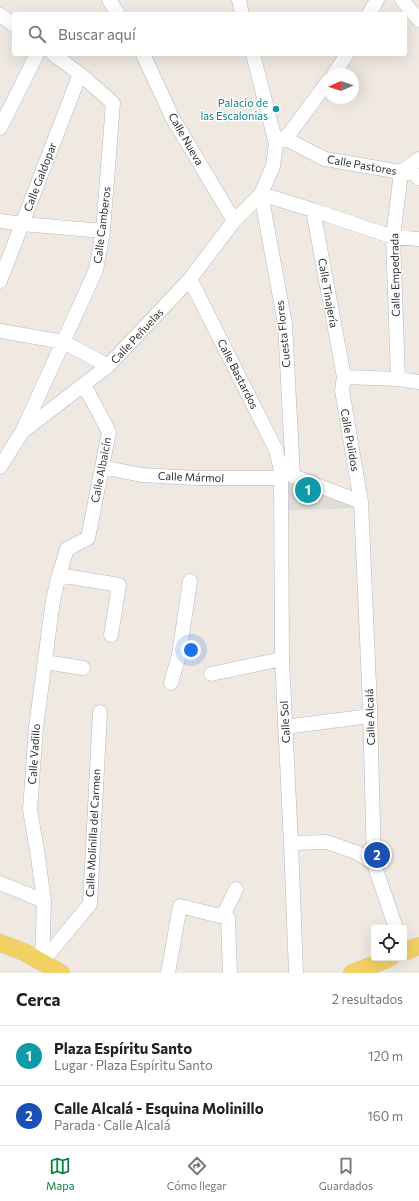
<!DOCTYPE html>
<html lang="es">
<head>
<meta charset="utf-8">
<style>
  :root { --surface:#fff; --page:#f6f6f6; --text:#222; --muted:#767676; --line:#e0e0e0; --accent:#0b8043 }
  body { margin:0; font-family:Commissioner,sans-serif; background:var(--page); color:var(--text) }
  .controls { position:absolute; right:12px; bottom:12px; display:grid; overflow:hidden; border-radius:4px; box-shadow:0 4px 16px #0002 }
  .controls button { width:36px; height:36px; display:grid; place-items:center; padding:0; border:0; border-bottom:1px solid var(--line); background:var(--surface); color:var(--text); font:20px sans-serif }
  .compass { position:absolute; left:323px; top:68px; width:36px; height:36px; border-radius:50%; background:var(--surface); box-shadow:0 4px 16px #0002; rotate:267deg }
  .you { position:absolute; left:191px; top:650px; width:14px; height:14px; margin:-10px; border:3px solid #fff; border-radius:50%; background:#1a73e8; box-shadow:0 0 0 6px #1a73e833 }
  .badge { display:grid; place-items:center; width:26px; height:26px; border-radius:50%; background:var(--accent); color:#fff; font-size:13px; font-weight:700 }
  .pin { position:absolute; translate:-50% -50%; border:2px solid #fff; box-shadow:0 1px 4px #0006 }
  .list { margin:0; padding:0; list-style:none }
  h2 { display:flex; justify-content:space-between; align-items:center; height:52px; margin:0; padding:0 16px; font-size:17px }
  h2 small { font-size:13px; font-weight:400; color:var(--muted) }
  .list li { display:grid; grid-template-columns:26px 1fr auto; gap:12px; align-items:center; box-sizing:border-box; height:60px; padding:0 16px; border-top:1px solid var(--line) }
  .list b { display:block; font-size:15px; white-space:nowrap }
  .list p { margin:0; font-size:13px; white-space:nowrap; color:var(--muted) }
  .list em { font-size:13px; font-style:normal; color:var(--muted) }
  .icon { flex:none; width:22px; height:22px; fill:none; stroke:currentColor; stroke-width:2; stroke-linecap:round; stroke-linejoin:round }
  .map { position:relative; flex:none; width:419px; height:973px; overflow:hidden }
  .search { position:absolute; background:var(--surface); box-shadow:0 4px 16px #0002; left:12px; right:12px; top:12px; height:44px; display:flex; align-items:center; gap:10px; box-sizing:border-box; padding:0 14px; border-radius:4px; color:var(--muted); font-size:15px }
  .sheet { height:172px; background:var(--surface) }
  nav { display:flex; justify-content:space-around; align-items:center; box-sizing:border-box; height:56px; border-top:1px solid var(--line); background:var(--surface); font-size:11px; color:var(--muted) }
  nav a { display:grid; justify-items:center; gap:2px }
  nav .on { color:var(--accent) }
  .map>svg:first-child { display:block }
</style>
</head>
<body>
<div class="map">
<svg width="419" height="973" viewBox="0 0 419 973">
  <rect width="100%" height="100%" fill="#efe9e1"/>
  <path fill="#dfdcd8" d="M302 472 315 474 321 480 341 491 356 489 360 508 277 511 276 475Z"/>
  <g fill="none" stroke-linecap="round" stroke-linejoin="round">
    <g stroke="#b4b7c1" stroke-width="15">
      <path id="minor" d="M109 0 118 14
        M239 0 242 14
        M402 0 419 20
        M369 14 377 0
        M0 15 14 25
        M143 54 172 117 234 221
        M253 54 276 144
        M334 74 347 54
        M0 128 37 54
        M284 138 325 159 401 172 413 173 419 178
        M261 194 285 324 293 476
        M261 194 313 210 393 237 419 239
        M313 210 344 377 342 390 361 502 370 707 374 864 396 928
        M0 221 22 224 103 231
        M190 279 276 450 281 471 282 659 291 843 296 973
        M0 281 80 74
        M0 331 64 342 108 366
        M344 377 398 379 419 382
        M398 379 393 237 401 172 419 159
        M22 432 108 366 190 279 234 221 261 194 273 166 276 144 290 133 329 80
        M0 467 22 432 96 270 103 231 113 103 80 74 53 54
        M102 467 141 475 196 478H281
        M285 472 293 476 361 502
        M59 575 119 585 111 635
        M45 662 83 668
        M211 674 282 659
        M171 683 179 655 190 581
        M285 727 370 716
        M291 843 327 842 358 853 374 864
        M0 883 44 901
        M223 916 236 889
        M42 962 44 901 37 850 30 810 36 727 53 600 59 575 67 549 88 538 109 432 84 385
        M42 962 90 904 100 712
        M168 973 180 906 228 918 230 973"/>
    </g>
    <g stroke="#c9c9c9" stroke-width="18">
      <path id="major" d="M0 943 24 952 61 973
        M404 952 419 946
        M352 973 390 958"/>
    </g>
    <use href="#minor" stroke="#fff" stroke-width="14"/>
    <use href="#major" stroke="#f2d163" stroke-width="17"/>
  </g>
  <circle fill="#0f9aa8" stroke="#fff" stroke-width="1.5" cx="276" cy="109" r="4"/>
  <g text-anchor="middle" stroke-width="3" stroke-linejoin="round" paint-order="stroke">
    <g font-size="11" fill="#0d838f" stroke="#fff" text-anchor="end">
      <text x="268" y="107">Palacio de<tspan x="268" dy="13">las Escalonias</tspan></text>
    </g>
    <g font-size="11" fill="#2e2e2e" stroke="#fff">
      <text transform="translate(186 139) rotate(60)" y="4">Calle Nueva</text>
      <text transform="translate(362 165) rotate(10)" y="4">Calle Pastores</text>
      <text transform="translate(40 177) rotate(-69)" y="4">Calle Galdopar</text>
      <text transform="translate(102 225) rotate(-83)" y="4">Calle Camberos</text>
      <text transform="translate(395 275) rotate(-91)" y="4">Calle Empedrada</text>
      <text transform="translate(328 293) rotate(80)" y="4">Calle Tinajería</text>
      <text transform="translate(283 334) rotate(-96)" y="4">Cuesta Flores</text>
      <text transform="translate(137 336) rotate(-47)" y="4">Calle Peñuelas</text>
      <text transform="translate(238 374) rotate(63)" y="4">Calle Bastardos</text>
      <text transform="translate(350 440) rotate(80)" y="4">Calle Pulidos</text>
      <text transform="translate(101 470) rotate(-79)" y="4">Calle Albaicín</text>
      <text transform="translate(191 477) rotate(2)" y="4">Calle Mármol</text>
      <text transform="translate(370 717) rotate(-92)" y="4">Calle Alcalá</text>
      <text transform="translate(285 722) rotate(-93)" y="4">Calle Sol</text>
      <text transform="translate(34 754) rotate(-86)" y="4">Calle Vadillo</text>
      <text transform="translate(93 833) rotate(-87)" y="4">Calle Molinilla del Carmen</text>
    </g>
  </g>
</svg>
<div class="controls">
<button><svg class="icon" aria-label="locate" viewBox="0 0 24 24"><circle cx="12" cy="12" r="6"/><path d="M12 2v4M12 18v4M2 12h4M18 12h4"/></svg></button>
</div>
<svg class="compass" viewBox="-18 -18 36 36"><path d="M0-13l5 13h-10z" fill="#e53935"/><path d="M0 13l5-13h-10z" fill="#767676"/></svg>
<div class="you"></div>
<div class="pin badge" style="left:308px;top:490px;background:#0f9aa8">1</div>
<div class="pin badge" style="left:377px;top:855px;background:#1a4fb4">2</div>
<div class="search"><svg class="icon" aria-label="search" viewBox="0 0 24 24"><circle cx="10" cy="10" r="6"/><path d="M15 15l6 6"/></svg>Buscar aquí</div>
</div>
<section class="sheet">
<h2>Cerca<small>2 resultados</small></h2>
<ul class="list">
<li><span class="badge" style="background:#0f9aa8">1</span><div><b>Plaza Espíritu Santo</b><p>Lugar · Plaza Espíritu Santo</p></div><em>120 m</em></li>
<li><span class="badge" style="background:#1a4fb4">2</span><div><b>Calle Alcalá - Esquina Molinillo</b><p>Parada · Calle Alcalá</p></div><em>160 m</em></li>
</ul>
</section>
<nav>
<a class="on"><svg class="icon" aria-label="map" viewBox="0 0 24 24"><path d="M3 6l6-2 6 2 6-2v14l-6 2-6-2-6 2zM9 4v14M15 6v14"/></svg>Mapa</a>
<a><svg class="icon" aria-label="directions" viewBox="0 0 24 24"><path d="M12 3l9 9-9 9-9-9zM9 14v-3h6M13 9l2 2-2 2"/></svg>Cómo llegar</a>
<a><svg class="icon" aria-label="saved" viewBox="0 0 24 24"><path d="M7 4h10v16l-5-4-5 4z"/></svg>Guardados</a>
</nav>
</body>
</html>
